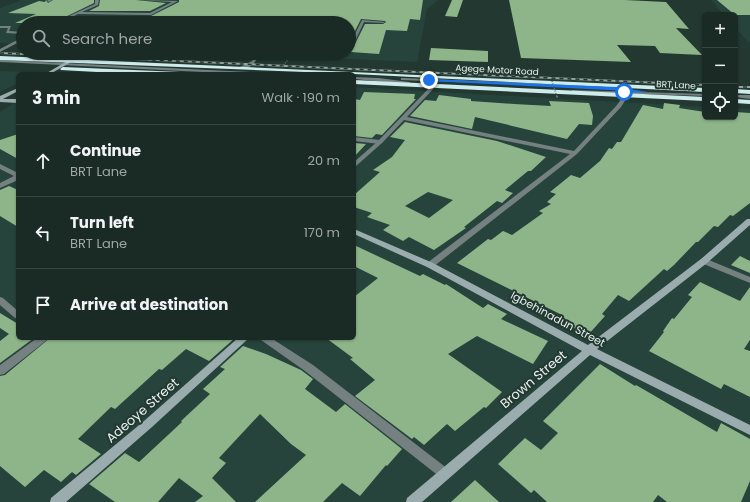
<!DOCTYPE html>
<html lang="en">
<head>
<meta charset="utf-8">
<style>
  :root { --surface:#1a2a25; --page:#23322d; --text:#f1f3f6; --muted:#9fa7a7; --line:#384642 }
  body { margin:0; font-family:Poppins,sans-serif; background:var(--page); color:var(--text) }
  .controls { position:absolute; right:12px; top:12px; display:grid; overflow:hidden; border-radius:6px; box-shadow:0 1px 3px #0004 }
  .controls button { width:36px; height:36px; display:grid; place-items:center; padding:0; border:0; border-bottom:1px solid var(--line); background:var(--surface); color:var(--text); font:20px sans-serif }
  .stop { position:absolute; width:12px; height:12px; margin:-9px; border:3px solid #1a73e8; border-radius:50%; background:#fff }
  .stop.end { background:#1a73e8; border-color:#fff; box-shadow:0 1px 4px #0008 }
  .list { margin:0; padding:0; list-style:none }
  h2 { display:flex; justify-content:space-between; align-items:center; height:52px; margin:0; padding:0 16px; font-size:17px }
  h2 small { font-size:13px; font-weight:400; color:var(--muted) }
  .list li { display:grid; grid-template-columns:26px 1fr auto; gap:12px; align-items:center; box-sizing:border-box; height:72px; padding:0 16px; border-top:1px solid var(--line) }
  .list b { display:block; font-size:15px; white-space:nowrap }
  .list p { margin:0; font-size:13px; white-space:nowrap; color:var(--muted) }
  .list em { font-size:13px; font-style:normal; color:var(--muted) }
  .icon { flex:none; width:22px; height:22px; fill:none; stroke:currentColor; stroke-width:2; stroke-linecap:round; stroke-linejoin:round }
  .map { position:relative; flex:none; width:750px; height:502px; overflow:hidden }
  .search { position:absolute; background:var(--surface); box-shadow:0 1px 3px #0004; left:16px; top:16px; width:340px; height:44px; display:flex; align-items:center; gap:10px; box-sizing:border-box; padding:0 14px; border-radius:22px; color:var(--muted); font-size:15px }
  .panel { position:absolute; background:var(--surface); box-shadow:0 1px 3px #0004; left:16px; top:72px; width:340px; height:268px; border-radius:6px }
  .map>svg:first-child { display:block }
</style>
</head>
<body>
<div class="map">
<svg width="750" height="502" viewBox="0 0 750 502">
  <rect width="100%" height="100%" fill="#233831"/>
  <path fill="#26443b" d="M22 0H438L427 9 417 62 218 53H349V23H23V44L0 43V8Z
    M711 0H750V42H748L735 27V15H724Z
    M0 71 30 72 29 74H18V83L0 92Z
    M354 87 705 107V117H735V108L750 109V502H0V112L18 101V338H354Z"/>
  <path fill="#8db589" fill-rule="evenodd" d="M46 0 48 3 53 0H94V3L53 23H15L36 14 8 13 39 1 45 2Z
    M100 0H136L166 3 150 11H89L99 6Z
    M179 0H423L420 20 410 19 407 31 386 30 379 54 351 52 365 24H383L386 22 385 21 361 19 349 43V23H62L78 16H151L179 2Z
    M452 0H463L457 17 445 16Z
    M509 0H625L666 2 689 29 676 28 702 55 660 53 655 46 617 45 631 62 521 58Z
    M717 0H750V15H735Z
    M431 48 488 51V62L429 60Z
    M364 92 415 94 414 99H416L382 135 376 134 372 138 354 136V99L360 100Z
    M439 95 471 99V101L514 104 551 106 549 101 589 103 593 116 592 125 579 124 567 139 475 117 472 129 410 116 425 100 436 101Z
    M664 103 680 105 679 108 705 112V117H735V112L750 113V203L733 216 730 215 718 227 714 226 698 242H696L674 265 667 271 664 269 629 301 618 295 602 314 605 316 588 335 558 320 562 315 457 263 488 239 491 240 503 231 512 235 543 213 539 211 551 204 547 202 556 194 550 192 571 175 580 178 600 161 609 148 612 149 617 142H621L643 105 663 109Z
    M405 122 497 141 546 157 531 171H528L505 190 513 193 502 203 497 201 464 227 466 228 434 250 409 237 403 241 383 230 390 225 367 217 372 213 354 207V195L380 172 373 170 392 157 405 140 390 137ZM428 192 453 200 429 218 405 206Z
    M18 134V159L0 149V140Z
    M354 143 366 144 354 157Z
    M9 186 18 190V227L0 216V190Z
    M354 245 420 276 423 274 445 285 446 284 483 308 488 304 507 314 501 319 548 341 533 364 477 336 448 354 502 392 486 408 484 407 455 431 447 424 424 445 414 437 412 439 355 396 375 380 350 359 353 358 326 338H354V297L378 278 354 266Z
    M740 256 750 261V273L731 265Z
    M700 282 740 301 750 287V340L744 349 750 351V397L724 384 721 389 649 351 664 332 663 331 672 318 674 319 692 297 688 295Z
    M0 313 18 324V338H34L0 363V341L9 334 0 328Z
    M50 338H235L209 361 186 349 162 370 159 369 115 409 111 407 78 439 101 454 76 475 72 472 61 482 44 470 25 487 0 466V376L5 375Z
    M243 346 266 354 301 370 313 379 305 389 336 412 345 404 402 449 387 466 386 465 360 496 342 483 323 502H255L306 455 291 444 260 414 219 458 226 463 212 478 236 502H195L203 496 179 478 158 502H115L89 484 125 453 139 462 182 422 181 421 210 394 203 389 225 369 220 367Z
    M600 364 635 386 636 385 717 432 721 423 750 439V481L741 502H667L658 495 653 502H547L534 490 531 493 498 464 525 438 541 450 558 433 543 421Z
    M475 480 499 502H451Z"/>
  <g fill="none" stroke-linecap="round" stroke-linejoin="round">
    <path stroke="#657771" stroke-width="1.5" stroke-dasharray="1 1.5" stroke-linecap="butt" d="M291 56 325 57"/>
    <path fill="#758081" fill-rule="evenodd" d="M48 0H52L49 2 47 1Z
      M95 0H99L98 5 82 12 150 13 172 2 137 0 178 1 151 15 78 14 59 23H54L95 4Z
      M362 20 385 22 383 23 364 22 351 50 349 51V46Z
      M0 26H11L9 31 23 32V34L6 33 8 28H0Z
      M23 37V40L0 52V49Z
      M349 52 350 53 348 54H331L329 53Z
      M256 53H260C256 62 251 69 240 69V67L252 61Z
      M0 60 271 73 273 74H243L0 62Z
      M354 77 379 78 409 82 411 83 409 84 354 79Z
      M403 78 581 85 583 86 581 87 401 80V78Z
      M572 90 705 94V96L574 92H572Z
      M735 95H750V99L735 97Z
      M354 137 380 140 383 142 380 144 354 141Z"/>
    <path fill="#758081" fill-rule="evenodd" d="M431 86 435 87 407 117 574 151 617 105 624 95 628 96 621 107 577 154 433 267H427L426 265 427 263 570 154 404 120 382 143 356 166 354 167V162L378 141Z
      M0 164 18 173V180L0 188V183L14 176 0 169Z
      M704 258 750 277V283L701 263 700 261 701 259Z
      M0 297 3 298 18 311V319L15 318 0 305Z
      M37 338H49L47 340 4 374 0 375V365Z
      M259 338H271L313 365 448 469 450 473 448 477 444 479 440 477 305 371 261 340Z"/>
    <path fill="#9aacad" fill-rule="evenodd" d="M69 60 73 61 50 74H45Z
      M18 88V91L3 99H18V103L0 102V96Z
      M747 219H750V225L707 263 597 349 750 425V435L590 355 422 502H406L407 498 582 351 427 267 354 234V229L433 263 588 345 701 259Z
      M238 338H249L152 427 66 502H50L51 498 144 421Z"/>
    <path fill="#cfeced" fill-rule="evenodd" d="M0 56 705 88V92L354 74 0 60Z
      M63 67 180 72 183 74H132L61 70 60 69Z
      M354 80 705 97V101L354 84Z
      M735 89 750 90V94L735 93Z
      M735 99 750 100V104L735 103Z"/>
    <g stroke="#94a49e" stroke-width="2">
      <path id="rail" d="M0 53 705 85
        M735 87H750"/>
    </g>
    <use href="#rail" stroke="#233831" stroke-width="1.5" stroke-dasharray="4" stroke-linecap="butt"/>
    <path stroke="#657771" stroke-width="1.5" stroke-dasharray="1 1.5" stroke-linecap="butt" d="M282 67 291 56
      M552 81 557 97"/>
    <path stroke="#657771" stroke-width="2" stroke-dasharray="1.5 2" stroke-linecap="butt" d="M557 96V98"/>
  </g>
  <path fill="#1a73e8" d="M428 79 616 87 648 92 624 93 623 91H628L429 81Z"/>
  <g text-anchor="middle" stroke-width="4" stroke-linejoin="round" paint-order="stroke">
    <g font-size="9" fill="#e5f1ed" stroke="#233831">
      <text transform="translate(497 70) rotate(3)" y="3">Agege Motor Road</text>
      <text transform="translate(676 85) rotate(3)" y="3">BRT Lane</text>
    </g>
    <g font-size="11" fill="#e5f1ed" stroke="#233831">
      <text transform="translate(558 319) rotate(28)" y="4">Igbehinadun Street</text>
    </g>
    <g font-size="13" fill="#e5f1ed" stroke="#233831">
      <text transform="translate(533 379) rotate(-40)" y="5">Brown Street</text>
      <text transform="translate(142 410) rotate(-41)" y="5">Adeoye Street</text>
    </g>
  </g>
</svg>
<div class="controls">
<button>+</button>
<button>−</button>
<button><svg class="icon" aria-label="locate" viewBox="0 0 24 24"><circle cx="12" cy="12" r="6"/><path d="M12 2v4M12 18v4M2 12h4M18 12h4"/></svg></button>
</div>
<div class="stop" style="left:624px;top:92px"></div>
<div class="stop end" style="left:429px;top:80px"></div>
<div class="search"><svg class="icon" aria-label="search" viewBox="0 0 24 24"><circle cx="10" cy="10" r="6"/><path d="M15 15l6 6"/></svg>Search here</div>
<section class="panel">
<h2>3 min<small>Walk · 190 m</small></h2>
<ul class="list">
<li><svg class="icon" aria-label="ahead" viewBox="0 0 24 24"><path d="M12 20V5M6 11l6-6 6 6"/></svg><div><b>Continue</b><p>BRT Lane</p></div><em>20 m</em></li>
<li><svg class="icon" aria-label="left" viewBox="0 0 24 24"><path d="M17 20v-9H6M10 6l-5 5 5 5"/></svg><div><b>Turn left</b><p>BRT Lane</p></div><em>170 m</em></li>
<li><svg class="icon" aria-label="arrive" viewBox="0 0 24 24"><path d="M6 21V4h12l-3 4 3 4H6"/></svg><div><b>Arrive at destination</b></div></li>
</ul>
</section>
</div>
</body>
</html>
